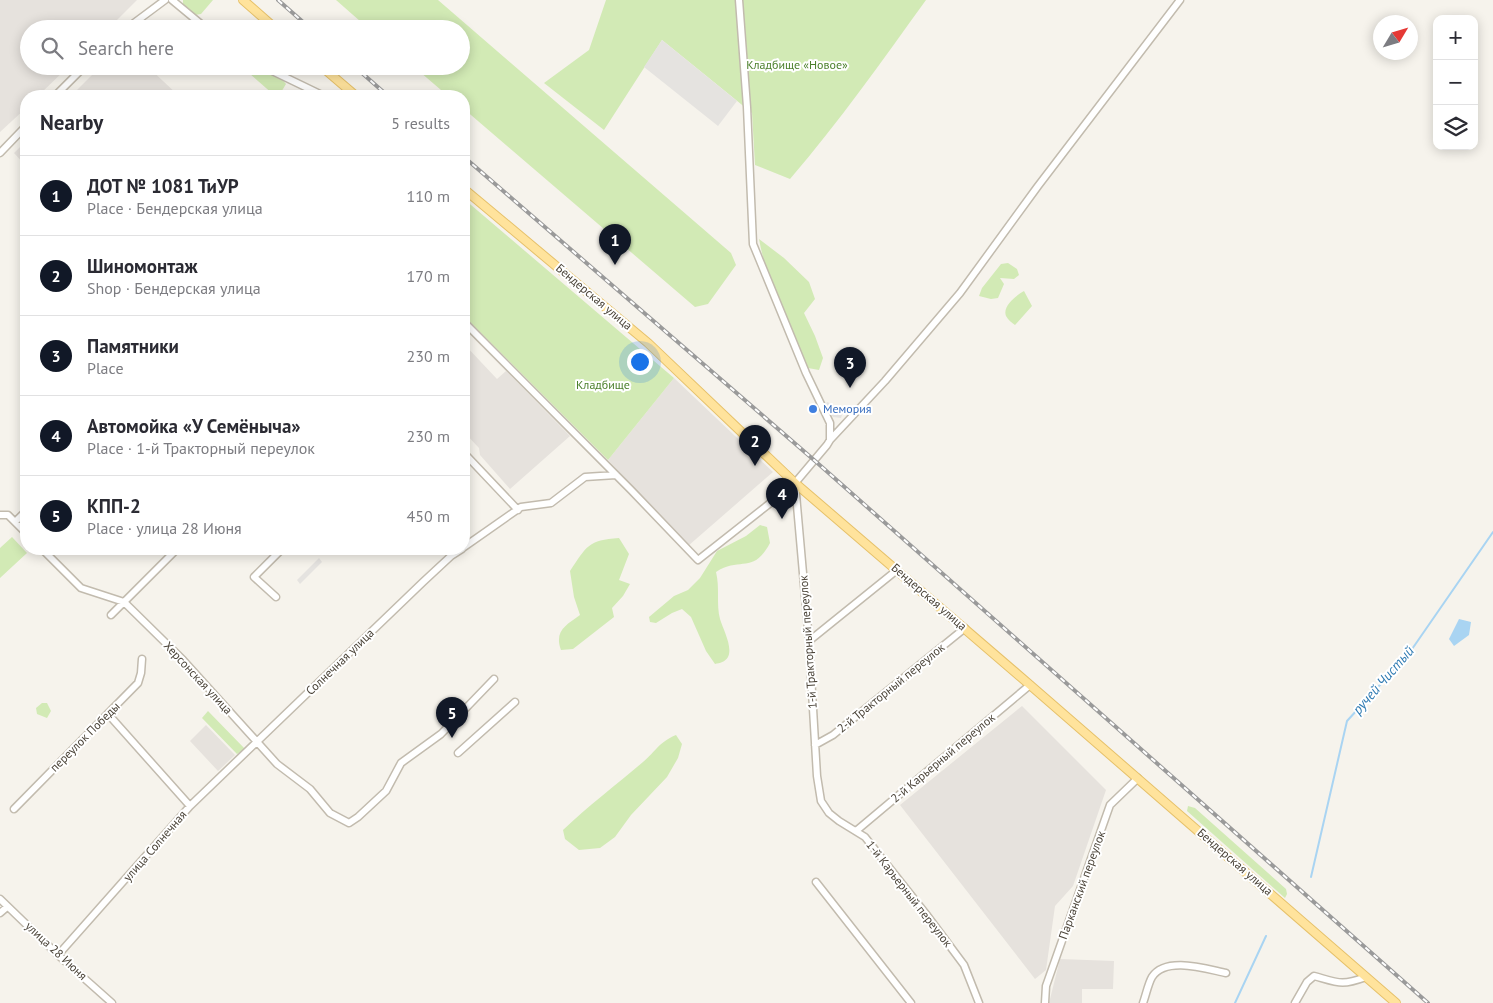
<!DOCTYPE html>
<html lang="en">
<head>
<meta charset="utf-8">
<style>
  :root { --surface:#fff; --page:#f7f7f7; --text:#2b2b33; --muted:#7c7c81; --line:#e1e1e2; --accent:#111827 }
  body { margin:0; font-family:"PT Sans",sans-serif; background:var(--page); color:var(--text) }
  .controls { position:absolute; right:15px; top:15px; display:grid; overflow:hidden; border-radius:10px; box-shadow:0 2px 12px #0003 }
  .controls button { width:45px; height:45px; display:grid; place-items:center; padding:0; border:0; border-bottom:1px solid var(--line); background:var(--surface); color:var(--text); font:25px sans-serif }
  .compass { position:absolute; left:1373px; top:15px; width:45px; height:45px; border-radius:50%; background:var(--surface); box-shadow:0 2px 12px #0003; rotate:52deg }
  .you { position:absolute; left:639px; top:361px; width:18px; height:18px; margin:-12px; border:4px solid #fff; border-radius:50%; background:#1a73e8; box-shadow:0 0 0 8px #1a73e833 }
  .badge { display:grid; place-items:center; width:32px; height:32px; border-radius:50%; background:var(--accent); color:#fff; font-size:16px; font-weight:700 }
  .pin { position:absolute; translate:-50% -41px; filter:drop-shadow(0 1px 2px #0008) }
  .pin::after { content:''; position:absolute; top:26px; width:18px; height:15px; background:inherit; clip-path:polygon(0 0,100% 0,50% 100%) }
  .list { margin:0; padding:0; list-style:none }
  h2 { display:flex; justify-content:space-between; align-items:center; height:65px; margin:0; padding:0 20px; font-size:21px }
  h2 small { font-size:16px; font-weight:400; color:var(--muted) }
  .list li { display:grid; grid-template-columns:32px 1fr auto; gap:15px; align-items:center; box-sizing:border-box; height:80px; padding:0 20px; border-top:1px solid var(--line) }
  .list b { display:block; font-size:19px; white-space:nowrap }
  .list p { margin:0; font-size:16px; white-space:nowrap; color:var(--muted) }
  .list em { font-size:16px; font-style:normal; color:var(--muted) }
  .icon { flex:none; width:28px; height:28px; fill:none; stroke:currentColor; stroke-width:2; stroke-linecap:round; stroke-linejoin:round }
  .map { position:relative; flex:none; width:1493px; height:1003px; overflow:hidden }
  .search { position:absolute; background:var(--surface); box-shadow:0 2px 12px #0003; left:20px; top:20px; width:450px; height:55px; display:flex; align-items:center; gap:12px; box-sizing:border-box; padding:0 18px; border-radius:28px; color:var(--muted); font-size:19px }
  .panel { position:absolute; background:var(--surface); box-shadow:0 2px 12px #0003; left:20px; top:90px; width:450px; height:465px; border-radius:20px }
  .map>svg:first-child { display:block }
</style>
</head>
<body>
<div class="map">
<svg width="1493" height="1003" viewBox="0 0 1493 1003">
  <rect width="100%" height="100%" fill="#f6f3ec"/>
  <path fill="#e6e2dd" d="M0 0H137L108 29H29V66H69L38 96H26V108L0 132Z
    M101 66H147L179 96H71Z
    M26 141V166L14 153Z
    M464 344 497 379 506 371 570 436 510 489 480 455 479 448 464 432Z
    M674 378 773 472 688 546 608 460Z
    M1022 706 1106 790 1073 886 1055 906 1046 970 1035 979 900 805Z
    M206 725 235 755 218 771 190 741Z
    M1060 959 1114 961 1113 989H1082V1003H1049Z"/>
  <path fill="#d2eab5" d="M183 0H213L201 14 195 15 183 4Z
    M336 0H438L731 253 736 265 708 304 695 307 464 109V96H448L413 66H461V29H369Z
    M606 0H926C882 61 839 122 790 179L755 165 752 113 662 40 604 130 544 83 589 50Z
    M241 66H258L281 78 286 84 280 94 274 95Z
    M464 199 674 378 608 460 464 316Z
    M759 239 784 258 809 282 815 299 804 313 815 336 823 358 819 370 808 368C790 326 767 284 759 239Z
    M1008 263 1017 269 1019 275 1014 279 1000 278 1004 284 998 298 991 299 979 296 982 288 1001 264Z
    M1024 291 1032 306 1015 325C1012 323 1008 320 1006 316 1002 306 1017 295 1024 291Z
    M760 525 767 527 770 543C753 575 741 556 716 572 720 588 716 604 720 619 723 629 733 647 728 657 725 662 720 663 715 664L706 651 691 617 682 609 672 613 656 623 650 622 649 617 674 596 688 590 700 578 717 551 746 536Z
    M12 537 27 553 0 578V548Z
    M619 538 629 554 619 580 630 584 623 596 612 608 614 617 573 649 561 650C554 631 566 625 580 615L574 597 570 571C587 546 588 540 619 538Z
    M42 703H47L51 711 47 718 37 714 36 708Z
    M208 711 245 749 237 754 202 718Z
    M676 735 682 744 678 758 667 777 631 815 615 837 600 848 579 850 565 839 563 830C588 806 616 785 643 762 656 751 659 742 676 735Z
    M1188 806 1195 808 1286 889 1287 894 1285 898 1187 811Z"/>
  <path fill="#e5e3e0" d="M662 40 737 101 718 126 644 67Z
    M827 402 844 409 841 418 833 417 825 407Z
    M319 558 322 562 300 584 297 580Z"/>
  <path fill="#a9d4f2" d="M1459 619 1471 622 1469 635 1454 646 1449 639Z"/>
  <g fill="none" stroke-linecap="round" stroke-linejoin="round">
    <path stroke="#a9d4f2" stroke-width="2" d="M1311 877 1347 721 1410 652 1493 532
      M1235 1003 1266 936"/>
    <g stroke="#c2bbae" stroke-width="9">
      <path id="minor" d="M172 0 207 29
        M126 29 165 0
        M262 66 324 96
        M55 96 85 66
        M0 153 26 126
        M464 322 631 490 698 560 783 493 795 483 827 445 830 440V423L806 373 753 244 747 107 739 0
        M830 440 885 381 960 293 1038 186 1180 0
        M464 453 518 510
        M795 483 809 641 817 776 821 801 829 813 839 821 865 837 926 914 964 965 979 1003
        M0 515H8L26 533
        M15 522 26 511
        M464 547 521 507 551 503 585 477 616 475
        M42 549 81 588 124 602 183 660 277 764 310 789 330 813 349 823 358 817 386 791 401 763 441 734 494 679
        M276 597 254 577 282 549
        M111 615 177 549
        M809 641 897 570
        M108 714 190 806
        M815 745 833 735 965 628
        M458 753 515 702
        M14 809 138 683 141 673 142 659
        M856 831 1030 685
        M816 882 911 1003
        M0 899 58 955 112 1003
        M0 913 7 907
        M58 955 190 806 423 582 451 556 462 549
        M1045 1003 1046 986 1110 805 1138 778
        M1143 1003C1146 995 1148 984 1152 977 1166 956 1206 969 1226 973
        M1295 1003 1307 982 1314 976C1339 983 1341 986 1366 977"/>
    </g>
    <g stroke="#e6c16a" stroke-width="10">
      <path id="major" d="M243 0 276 29
        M321 66 356 96
        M464 189 648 343 795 483 1030 685 1396 1003"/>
    </g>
    <use href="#minor" stroke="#fff" stroke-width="6"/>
    <use href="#major" stroke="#ffe39c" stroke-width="8"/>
    <g stroke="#9a9a9a" stroke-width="4">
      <path id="rail" d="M278 0 311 29
        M354 66 388 96
        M464 157 814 460 1428 1003"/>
    </g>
    <use href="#rail" stroke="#fff" stroke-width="2" stroke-dasharray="5.5" stroke-linecap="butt"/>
  </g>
  <circle fill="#3f7fe0" stroke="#fff" stroke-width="2" cx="813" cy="409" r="5"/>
  <g text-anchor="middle" stroke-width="4" stroke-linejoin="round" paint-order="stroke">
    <g font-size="12" fill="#4a7f2a" stroke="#fff">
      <text x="797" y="69">Кладбище «Новое»</text>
      <text x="603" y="389">Кладбище</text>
    </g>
    <g font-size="12" fill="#4b4439" stroke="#fff">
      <text transform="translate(594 297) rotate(40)" y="4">Бендерская улица</text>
      <text transform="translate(929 597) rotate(41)" y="4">Бендерская улица</text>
      <text transform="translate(808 642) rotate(-94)" y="4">1-й Тракторный переулок</text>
      <text transform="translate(340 662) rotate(-44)" y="4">Солнечная улица</text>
      <text transform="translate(198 678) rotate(47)" y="4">Херсонская улица</text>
      <text transform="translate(891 688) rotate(-39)" y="4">2-й Тракторный переулок</text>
      <text transform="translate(85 737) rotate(-45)" y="4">переулок Победы</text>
      <text transform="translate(943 758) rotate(-40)" y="4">2-й Карьерный переулок</text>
      <text transform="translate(155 846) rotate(-49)" y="4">улица Солнечная</text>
      <text transform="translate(1235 862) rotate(41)" y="4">Бендерская улица</text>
      <text transform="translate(1082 885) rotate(-70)" y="4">Парканский переулок</text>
      <text transform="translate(909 894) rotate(52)" y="4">1-й Карьерный переулок</text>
      <text transform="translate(56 951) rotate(43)" y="4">улица 28 Июня</text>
    </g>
    <g font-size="12" fill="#366cbe" stroke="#fff" text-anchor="start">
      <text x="823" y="413">Мемория</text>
    </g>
    <g font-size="14" font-style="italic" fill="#2e7ab2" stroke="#fff">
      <text transform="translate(1383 680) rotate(-49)" y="5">ручей Чистый</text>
    </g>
  </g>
</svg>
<div class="controls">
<button>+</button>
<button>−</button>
<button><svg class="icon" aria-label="layers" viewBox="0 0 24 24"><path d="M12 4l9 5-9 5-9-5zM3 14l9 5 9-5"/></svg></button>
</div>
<svg class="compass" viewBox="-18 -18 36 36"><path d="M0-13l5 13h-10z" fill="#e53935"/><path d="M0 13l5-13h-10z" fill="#7c7c81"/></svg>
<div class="you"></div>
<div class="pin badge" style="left:615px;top:265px">1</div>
<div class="pin badge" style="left:755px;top:466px">2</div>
<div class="pin badge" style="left:850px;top:388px">3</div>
<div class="pin badge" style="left:782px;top:519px">4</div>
<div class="pin badge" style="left:452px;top:738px">5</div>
<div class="search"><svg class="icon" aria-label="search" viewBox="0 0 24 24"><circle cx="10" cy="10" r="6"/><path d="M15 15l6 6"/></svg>Search here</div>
<section class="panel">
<h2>Nearby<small>5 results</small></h2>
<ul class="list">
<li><span class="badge">1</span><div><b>ДОТ № 1081 ТиУР</b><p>Place · Бендерская улица</p></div><em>110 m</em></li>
<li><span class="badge">2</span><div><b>Шиномонтаж</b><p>Shop · Бендерская улица</p></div><em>170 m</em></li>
<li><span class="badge">3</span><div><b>Памятники</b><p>Place</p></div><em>230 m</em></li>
<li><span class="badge">4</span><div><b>Автомойка «У Семёныча»</b><p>Place · 1-й Тракторный переулок</p></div><em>230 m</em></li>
<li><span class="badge">5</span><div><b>КПП-2</b><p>Place · улица 28 Июня</p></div><em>450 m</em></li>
</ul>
</section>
</div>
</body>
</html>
